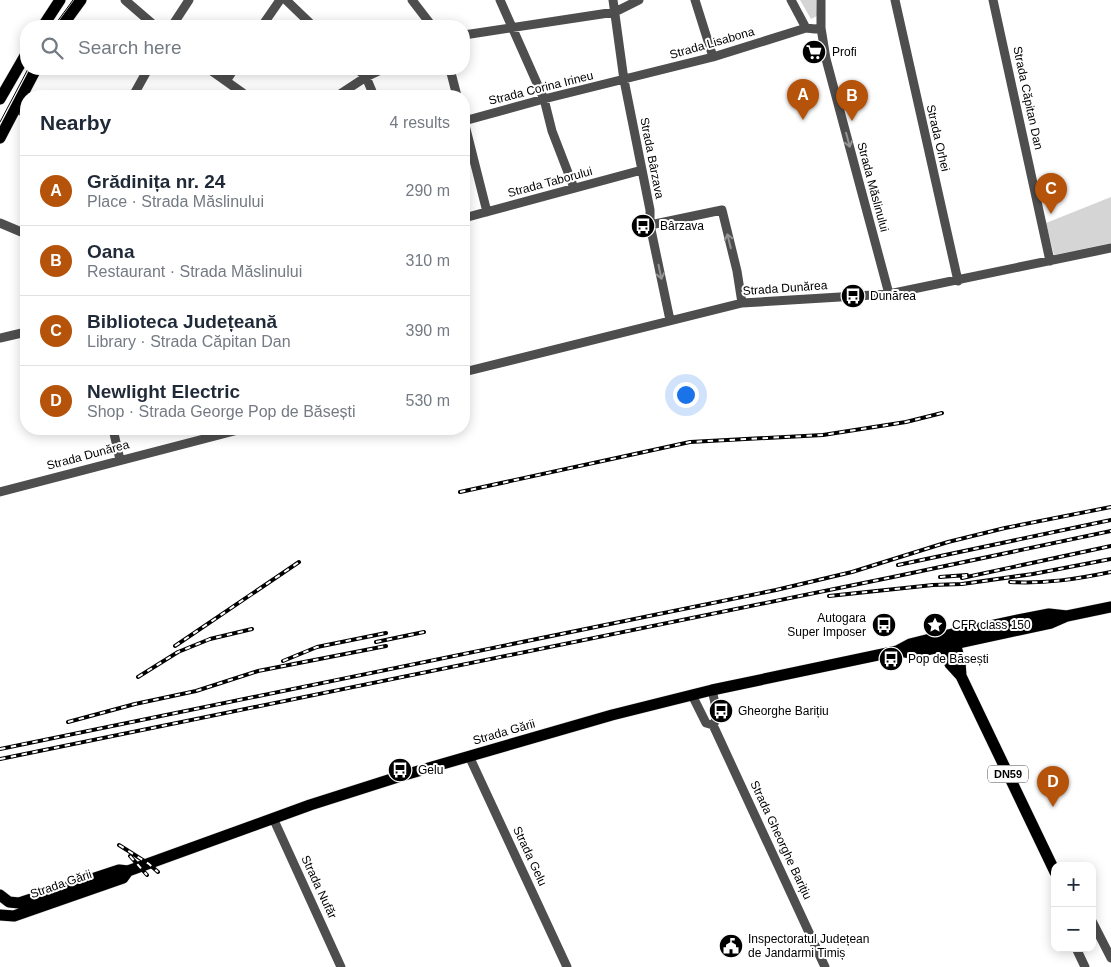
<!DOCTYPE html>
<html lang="en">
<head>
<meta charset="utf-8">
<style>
  :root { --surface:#fff; --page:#f6f6f7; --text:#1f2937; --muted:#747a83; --line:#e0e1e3; --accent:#b45309 }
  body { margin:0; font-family:Helvetica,sans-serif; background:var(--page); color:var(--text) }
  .controls { position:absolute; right:15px; bottom:15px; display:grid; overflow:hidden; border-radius:10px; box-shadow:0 2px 12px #0003 }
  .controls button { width:45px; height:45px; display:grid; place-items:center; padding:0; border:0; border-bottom:1px solid var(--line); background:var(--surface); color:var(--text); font:25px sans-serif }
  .you { position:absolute; left:685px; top:394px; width:18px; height:18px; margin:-12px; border:4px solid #fff; border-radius:50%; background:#1a73e8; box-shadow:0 0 0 8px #1a73e833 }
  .badge { display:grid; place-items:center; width:32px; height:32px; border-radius:50%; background:var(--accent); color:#fff; font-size:16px; font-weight:700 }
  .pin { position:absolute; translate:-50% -41px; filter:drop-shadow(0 1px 2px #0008) }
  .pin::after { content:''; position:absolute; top:26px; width:18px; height:15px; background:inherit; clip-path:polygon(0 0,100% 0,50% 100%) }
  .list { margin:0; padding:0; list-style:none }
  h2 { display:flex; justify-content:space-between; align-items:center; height:65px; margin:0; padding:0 20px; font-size:21px }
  h2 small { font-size:16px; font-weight:400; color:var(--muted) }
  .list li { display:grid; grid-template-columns:32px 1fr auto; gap:15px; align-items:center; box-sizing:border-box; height:70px; padding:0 20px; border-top:1px solid var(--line) }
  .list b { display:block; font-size:19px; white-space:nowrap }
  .list p { margin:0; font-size:16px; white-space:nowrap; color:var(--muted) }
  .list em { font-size:16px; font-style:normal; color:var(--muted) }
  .icon { flex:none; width:28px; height:28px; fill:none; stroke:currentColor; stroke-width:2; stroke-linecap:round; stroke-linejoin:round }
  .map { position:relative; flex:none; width:1111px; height:967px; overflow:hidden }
  .search { position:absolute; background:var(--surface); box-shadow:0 2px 12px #0003; left:20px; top:20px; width:450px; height:55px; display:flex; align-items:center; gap:12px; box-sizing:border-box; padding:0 18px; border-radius:20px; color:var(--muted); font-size:19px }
  .panel { position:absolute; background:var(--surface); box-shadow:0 2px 12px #0003; left:20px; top:90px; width:450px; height:345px; border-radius:20px }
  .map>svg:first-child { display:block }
</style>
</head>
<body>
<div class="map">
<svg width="1111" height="967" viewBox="0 0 1111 967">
  <rect width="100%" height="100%" fill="#fff"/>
  <path fill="#d5d5d5" d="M800 0H816L817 16 811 19Z
    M1111 197V243L1054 255 1046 223Z"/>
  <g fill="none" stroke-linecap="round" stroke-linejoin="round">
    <g stroke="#dbdbdb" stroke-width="12">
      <path id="major" d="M43 26 60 0
        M62 26 81 0
        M0 99 26 54
        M0 138 36 69
        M953 636 960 661 961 676
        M941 637 950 664 961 676 1055 872
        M897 651 912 653 1051 623 1067 616 1111 607
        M0 895 9 902 19 903 119 870 128 871 310 805 401 776 612 715 712 690 897 651 910 644 930 639 1018 620 1049 614 1067 616
        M0 915 14 916 123 878 128 871"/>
    </g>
    <path stroke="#4e4e4e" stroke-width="9" d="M125 0 155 26
      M286 0 313 26
      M412 0 432 26
      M500 0 544 99 552 131 574 188
      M613 0 624 80 650 210V225L670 320
      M695 0 713 57
      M791 0 806 28
      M821 0V28L826 59 889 294
      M895 0 958 281
      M993 0 1050 261
      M172 26 189 0
      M262 26 280 0
      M464 35 615 12 639 0
      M209 69 247 96
      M357 69 366 77 374 96
      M450 69 457 96
      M226 81 234 69
      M133 96 148 69
      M337 96 366 77 383 69
      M16 108 26 114
      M464 121 544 99 713 57 806 28 815 29 821 28
      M464 121 487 212
      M464 218 642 170
      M0 223 26 234
      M650 225 722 210 737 271 742 303
      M0 338 26 332
      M464 372 742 303 889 294 1111 248
      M113 429 120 460
      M0 492 242 429
      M692 695 706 723 713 725C720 716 714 700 712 690
      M713 725 825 967
      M469 756 567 967
      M273 818 341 967
      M1092 921 1111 958
      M1076 948 1085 967"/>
    <use href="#major" stroke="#000" stroke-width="11"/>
    <path stroke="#000" stroke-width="1" d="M54 26 73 0
      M0 122 28 69"/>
    <g stroke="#000" stroke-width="4">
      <path id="rail" d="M460 492 690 442 823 435 906 422 942 413
        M898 565 1111 520
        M940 577 967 575
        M962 578 1111 546
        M1010 582C1045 584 1077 579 1111 572
        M829 596 933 585 962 584 1033 574 1111 559
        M376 642 424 632
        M175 646 299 562
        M283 661 317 647 386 633
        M138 677 178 652 210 639 252 629
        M68 722 135 704 196 691 258 671 386 646
        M0 749 776 590 852 572 948 542 1005 528 1111 507
        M0 759 893 577 1111 531
        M119 845 149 864 158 872
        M130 856 147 875"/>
    </g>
    <use href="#rail" stroke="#fff" stroke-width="2" stroke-dasharray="5.5" stroke-linecap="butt"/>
  </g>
  <defs><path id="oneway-shaft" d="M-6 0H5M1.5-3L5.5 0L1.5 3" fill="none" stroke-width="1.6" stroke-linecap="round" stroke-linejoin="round" transform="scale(1.25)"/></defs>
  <g stroke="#959595">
    <use href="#oneway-shaft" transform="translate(848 140) rotate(75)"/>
    <use href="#oneway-shaft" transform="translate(729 241) rotate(-104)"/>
    <use href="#oneway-shaft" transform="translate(660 272) rotate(78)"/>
  </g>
  <defs>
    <g id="supermarket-disc" transform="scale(1.25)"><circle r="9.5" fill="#000" stroke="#fff"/><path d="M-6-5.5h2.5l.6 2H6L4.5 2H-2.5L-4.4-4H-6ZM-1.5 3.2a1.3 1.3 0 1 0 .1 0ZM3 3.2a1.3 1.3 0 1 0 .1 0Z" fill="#fff"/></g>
    <g id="bus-disc" transform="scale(1.25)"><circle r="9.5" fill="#000" stroke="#fff"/><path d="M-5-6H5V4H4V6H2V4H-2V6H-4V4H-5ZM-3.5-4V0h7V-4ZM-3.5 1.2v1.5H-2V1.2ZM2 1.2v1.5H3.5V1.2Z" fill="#fff"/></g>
    <g id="sight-disc" transform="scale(1.25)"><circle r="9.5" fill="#000" stroke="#fff"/><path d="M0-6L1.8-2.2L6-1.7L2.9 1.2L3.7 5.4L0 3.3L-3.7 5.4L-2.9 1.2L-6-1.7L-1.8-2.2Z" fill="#fff"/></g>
    <g id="civic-disc" transform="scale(1.25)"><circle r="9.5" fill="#000" stroke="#fff"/><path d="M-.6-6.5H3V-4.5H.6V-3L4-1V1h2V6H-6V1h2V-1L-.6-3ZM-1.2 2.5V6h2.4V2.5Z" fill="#fff"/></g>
  </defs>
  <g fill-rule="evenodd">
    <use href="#supermarket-disc" x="814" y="52"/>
    <use href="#bus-disc" x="643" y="226"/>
    <use href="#bus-disc" x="853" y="296"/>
    <use href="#bus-disc" x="884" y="625"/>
    <use href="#sight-disc" x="935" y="625"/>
    <use href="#bus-disc" x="891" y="659"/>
    <use href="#bus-disc" x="721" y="711"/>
    <use href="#bus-disc" x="400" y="770"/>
    <use href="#civic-disc" x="731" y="946"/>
  </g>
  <g text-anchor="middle" stroke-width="4" stroke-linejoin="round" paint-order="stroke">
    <rect fill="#fff" stroke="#4c4c4c" stroke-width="1" x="988" y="765.5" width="40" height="17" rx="4"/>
    <g font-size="11" font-weight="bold" fill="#000">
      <text x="1008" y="778">DN59</text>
    </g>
    <g font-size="12" fill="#000" stroke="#fff">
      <text transform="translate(712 43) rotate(-16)" y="4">Strada Lisabona</text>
      <text transform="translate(541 88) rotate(-14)" y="4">Strada Corina Irineu</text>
      <text transform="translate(1028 98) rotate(78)" y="4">Strada Căpitan Dan</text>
      <text transform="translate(938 138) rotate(77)" y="4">Strada Orhei</text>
      <text transform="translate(652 158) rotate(79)" y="4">Strada Bârzava</text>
      <text transform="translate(550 182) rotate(-15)" y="4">Strada Taborului</text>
      <text transform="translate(873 187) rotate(75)" y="4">Strada Măslinului</text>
      <text transform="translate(785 288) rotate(-4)" y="4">Strada Dunărea</text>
      <text transform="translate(88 455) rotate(-15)" y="4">Strada Dunărea</text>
      <text transform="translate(504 732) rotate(-16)" y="4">Strada Gării</text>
      <text transform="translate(781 840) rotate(65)" y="4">Strada Gheorghe Barițiu</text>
      <text transform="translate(530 856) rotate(65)" y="4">Strada Gelu</text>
      <text transform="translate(61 884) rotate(-19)" y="4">Strada Gării</text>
      <text transform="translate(319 887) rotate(65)" y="4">Strada Nufăr</text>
    </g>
    <g font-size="12" fill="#000" stroke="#fff" text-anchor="start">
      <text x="832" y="56">Profi</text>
      <text x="660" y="230">Bârzava</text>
      <text x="870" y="300">Dunărea</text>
      <text x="866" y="622" text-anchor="end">Autogara<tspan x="866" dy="14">Super Imposer</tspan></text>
      <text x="952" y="629">CFR class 150</text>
      <text x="908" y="663">Pop de Băsești</text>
      <text x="738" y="715">Gheorghe Barițiu</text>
      <text x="418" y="774">Gelu</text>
      <text x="748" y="943">Inspectoratul Județean<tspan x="748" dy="14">de Jandarmi Timiș</tspan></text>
    </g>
  </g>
</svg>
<div class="controls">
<button>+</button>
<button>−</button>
</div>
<div class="you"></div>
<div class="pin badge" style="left:803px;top:120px">A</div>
<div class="pin badge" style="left:852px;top:121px">B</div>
<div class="pin badge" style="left:1051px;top:214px">C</div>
<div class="pin badge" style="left:1053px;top:807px">D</div>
<div class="search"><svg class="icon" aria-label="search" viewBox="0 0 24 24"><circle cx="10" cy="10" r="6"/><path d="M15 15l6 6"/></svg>Search here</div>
<section class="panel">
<h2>Nearby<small>4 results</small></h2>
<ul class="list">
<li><span class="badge">A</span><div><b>Grădinița nr. 24</b><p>Place · Strada Măslinului</p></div><em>290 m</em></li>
<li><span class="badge">B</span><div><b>Oana</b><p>Restaurant · Strada Măslinului</p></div><em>310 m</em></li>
<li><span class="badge">C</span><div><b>Biblioteca Județeană</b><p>Library · Strada Căpitan Dan</p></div><em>390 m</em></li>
<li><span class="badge">D</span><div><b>Newlight Electric</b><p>Shop · Strada George Pop de Băsești</p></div><em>530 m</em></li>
</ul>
</section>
</div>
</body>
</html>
